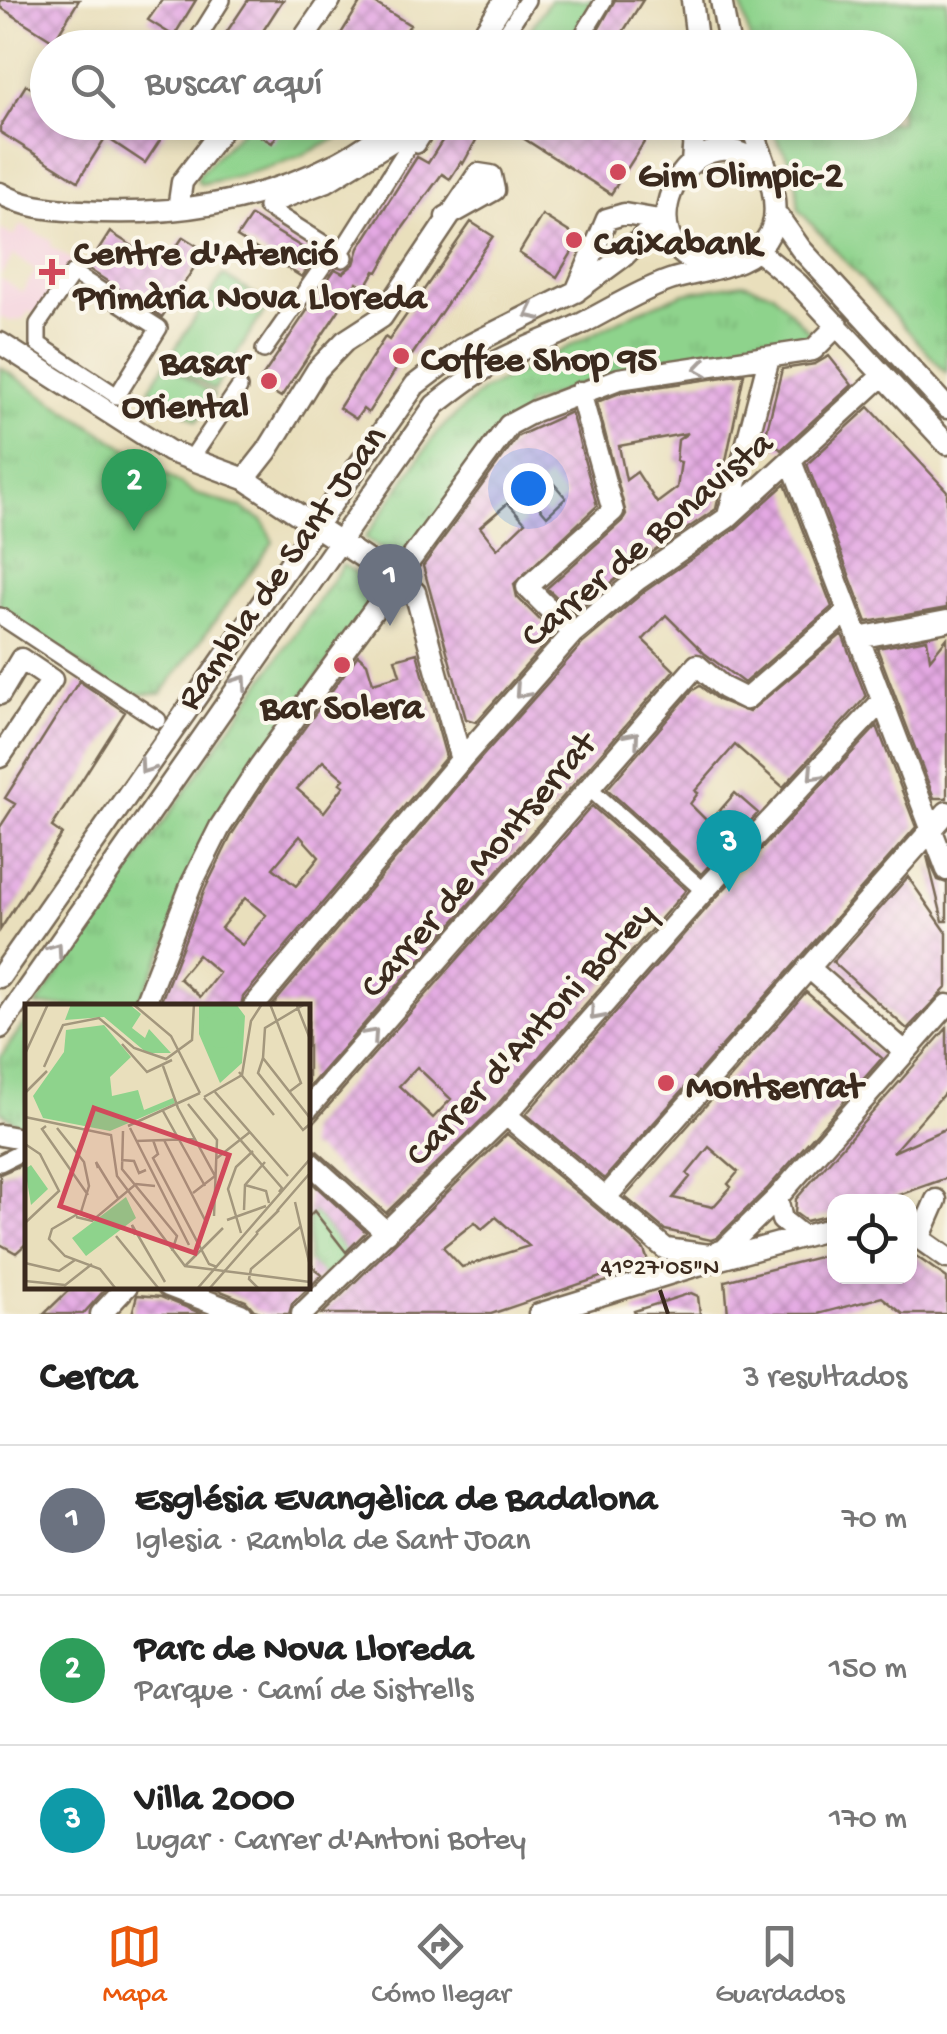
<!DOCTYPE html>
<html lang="es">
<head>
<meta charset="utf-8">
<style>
  :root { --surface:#fff; --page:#f6f6f6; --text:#222; --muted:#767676; --line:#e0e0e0; --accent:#ea580c }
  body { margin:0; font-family:"Gochi Hand",sans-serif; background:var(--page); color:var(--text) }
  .controls { position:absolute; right:30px; bottom:30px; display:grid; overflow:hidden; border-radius:20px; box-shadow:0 5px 15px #0003 }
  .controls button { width:90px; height:90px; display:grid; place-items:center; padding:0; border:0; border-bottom:2px solid var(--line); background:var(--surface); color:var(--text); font:50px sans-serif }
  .you { position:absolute; left:528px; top:488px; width:35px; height:35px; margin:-25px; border:8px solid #fff; border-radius:50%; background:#1a73e8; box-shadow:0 0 0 15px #1a73e833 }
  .badge { display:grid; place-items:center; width:65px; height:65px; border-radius:50%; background:var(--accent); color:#fff; font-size:32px; font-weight:700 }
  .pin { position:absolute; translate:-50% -82px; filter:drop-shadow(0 2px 5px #0008) }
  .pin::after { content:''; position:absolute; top:52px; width:35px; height:30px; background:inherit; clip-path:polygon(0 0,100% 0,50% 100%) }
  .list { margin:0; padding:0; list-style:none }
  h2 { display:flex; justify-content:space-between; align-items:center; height:130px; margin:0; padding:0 40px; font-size:42px }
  h2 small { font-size:32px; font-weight:400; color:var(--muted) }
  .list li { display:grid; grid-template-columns:65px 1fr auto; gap:30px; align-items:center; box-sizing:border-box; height:150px; padding:0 40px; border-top:2px solid var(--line) }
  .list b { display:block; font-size:38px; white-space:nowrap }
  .list p { margin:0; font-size:32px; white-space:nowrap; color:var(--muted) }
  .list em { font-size:32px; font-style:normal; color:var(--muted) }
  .icon { flex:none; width:55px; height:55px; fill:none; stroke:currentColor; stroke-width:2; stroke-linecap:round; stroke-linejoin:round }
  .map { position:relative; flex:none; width:947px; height:1314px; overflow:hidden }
  .search { position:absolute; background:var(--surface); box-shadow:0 5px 15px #0003; left:30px; right:30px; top:30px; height:110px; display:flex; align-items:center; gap:25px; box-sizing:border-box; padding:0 35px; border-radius:55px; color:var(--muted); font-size:38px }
  .sheet { height:580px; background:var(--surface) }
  nav { display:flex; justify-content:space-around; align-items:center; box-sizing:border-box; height:140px; border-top:2px solid var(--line); background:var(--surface); font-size:28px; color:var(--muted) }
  nav a { display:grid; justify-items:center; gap:5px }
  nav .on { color:var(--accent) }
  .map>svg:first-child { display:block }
</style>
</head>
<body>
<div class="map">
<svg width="947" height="1314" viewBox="0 0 947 1314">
  <defs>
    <pattern id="grass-tufts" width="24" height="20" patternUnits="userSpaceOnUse" patternTransform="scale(2.5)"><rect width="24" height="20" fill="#8ed38c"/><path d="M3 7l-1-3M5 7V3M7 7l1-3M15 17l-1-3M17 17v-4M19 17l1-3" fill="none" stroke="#7bb578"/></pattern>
    <pattern id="building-cross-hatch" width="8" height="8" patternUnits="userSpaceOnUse" patternTransform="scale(2.5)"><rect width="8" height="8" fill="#e4a9e3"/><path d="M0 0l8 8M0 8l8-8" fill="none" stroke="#ba8ab7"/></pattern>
  </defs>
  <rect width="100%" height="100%" fill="#fbf7ec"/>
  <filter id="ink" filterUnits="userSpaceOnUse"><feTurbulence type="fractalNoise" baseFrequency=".01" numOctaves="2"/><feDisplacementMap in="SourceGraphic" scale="20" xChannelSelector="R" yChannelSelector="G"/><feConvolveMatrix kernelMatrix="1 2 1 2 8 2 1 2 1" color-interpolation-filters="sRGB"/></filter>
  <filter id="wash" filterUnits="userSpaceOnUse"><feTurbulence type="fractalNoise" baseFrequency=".0048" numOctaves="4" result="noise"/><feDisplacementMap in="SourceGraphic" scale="40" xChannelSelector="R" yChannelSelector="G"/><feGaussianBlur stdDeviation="2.25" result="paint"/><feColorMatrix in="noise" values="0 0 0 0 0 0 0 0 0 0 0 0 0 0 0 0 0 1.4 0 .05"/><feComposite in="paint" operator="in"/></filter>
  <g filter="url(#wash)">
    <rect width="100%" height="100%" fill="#e9dfbc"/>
    <path fill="#f4cfdd" d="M21 225 52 241 50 246 75 262 39 317 29 311 22 320 10 321 0 317V278L22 292 36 270 14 255 0 276V229L13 236Z"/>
    <path fill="url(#grass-tufts)" stroke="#647e55" stroke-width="2.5" d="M740 0H947V374L799 210 795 170 775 136 771 123 900 122V48L752 47Z
      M743 283 773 293 812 335 792 348 626 369 525 405 526 412 400 561 365 538 437 432 482 391 638 311 685 293Z
      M0 367 196 494 239 507 263 521 273 542 161 694H124L0 612Z
      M343 565 381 589 254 764 137 1006H36Z
      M27 1019V1130L0 1111V1058Z
      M314 1211 350 1256 326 1278 308 1262V1217Z"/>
    <path fill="#8ed38c" stroke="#647e55" stroke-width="2.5" d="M550 0H595L564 47H543L526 36Z
      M249 123H361C314 156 256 174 200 184L197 180 200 173Z
      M223 275 269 304 214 390 167 361Z
      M166 363 214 395 197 421 149 389Z"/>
    <g id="blocks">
      <path fill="url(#building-cross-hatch)" fill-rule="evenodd" d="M0 0H79L54 41 0 7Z
        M162 0H196L174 36 148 20Z
        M248 0H283L252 48H216Z
        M362 0H370L410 25 395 48H332Z
        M615 0H643L613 48H588Z
        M26 85 48 98V122H86L107 135 78 181 0 132V127Z
        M115 122H172L145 163 106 137Z
        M269 122H285L272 143 260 136Z
        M454 122H486L463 164 461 162 450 179 442 174 402 229 378 272 375 271 365 288 357 283 281 397 258 383 335 269 343 273 354 264 359 248 417 157 428 163Z
        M533 122H657L611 194 523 138Z
        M542 215 580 239 557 277 519 253Z
        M251 216 316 256 302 277 237 237Z
        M471 222 493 236 412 355 407 352 368 413 363 409 356 419 339 408 385 337 389 340Z
        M110 232 145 254 149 248 167 261 183 237 205 251 162 317 87 268Z
        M829 356 852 385 781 450 766 434 782 369 815 364Z
        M744 374 716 509 628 569 574 614 547 588 622 521 626 514 597 402 622 392ZM688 433 678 440 676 461 681 462 677 488 657 503 637 472 626 480 619 446Z
        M869 407 947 491V608L867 622 807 464Z
        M571 412 597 506 514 584 517 597 554 634 476 722 466 719 423 566 518 436ZM548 477 566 498 547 516 529 495ZM508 503 525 522 497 549 480 527Z
        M785 484 832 607 744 683 704 653 666 615 643 640 674 670 308 1088V1006H272L471 769 583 643 645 591 735 529Z
        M842 634 866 697 783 787 735 745 695 791 698 793 690 804 709 823 735 793 758 813 701 874 607 789 693 690 700 686 718 700 749 712Z
        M947 638V798H934L877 648 927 639 930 659Z
        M417 653 446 757 243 997 241 1006H159L205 889 232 834 270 775 358 655 367 663 373 683 400 675 395 659ZM323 761 344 779 340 783 344 786 324 812 297 789ZM300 836 319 857 296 886 273 868ZM245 898 266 915 242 945 221 928ZM198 955 219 973 200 997 179 978Z
        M79 681 125 712 52 827 62 834 0 930V827L15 804 5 798Z
        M877 726 916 827 604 1179 526 1114 714 900Z
        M592 806 686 890 496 1106 386 1213 317 1151 308 1148V1129ZM417 1067 451 1099 433 1118 399 1086Z
        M927 856 938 880 947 883V921H943Z
        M908 877 947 933V987L907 1029 833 962Z
        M806 992 882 1058 767 1189 717 1238 711 1240 665 1230 625 1197ZM709 1147 738 1172 728 1184 731 1187 713 1207 673 1198 690 1177 687 1174Z
        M947 1028V1090L893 1152 947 1128V1178L879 1202H834V1214L806 1221 795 1213 796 1199Z
        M507 1134 632 1238 644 1250 648 1261 491 1314H322ZM496 1217 529 1246 462 1267 443 1247 475 1222 482 1229Z
        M28 1162V1242L16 1253 0 1244V1174Z
        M308 1179 366 1232 346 1252 314 1211 308 1217Z
        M910 1252 947 1278V1314H903L882 1297 818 1314H728L725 1281 834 1253V1276H910Z
        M308 1262 322 1275 292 1304 289 1314H267L254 1310 246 1301 208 1286H308Z
        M73 1286H108L83 1314H44Z
        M691 1293 698 1296 700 1314H635L634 1311Z
        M137 1295 161 1297 203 1314H132Z"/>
    </g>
  </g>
  <g filter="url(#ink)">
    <use href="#blocks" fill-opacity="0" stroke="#786955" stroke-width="2.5"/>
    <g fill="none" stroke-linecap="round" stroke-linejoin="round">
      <g stroke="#786955" stroke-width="20">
        <path id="pedestrian" d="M192 48 222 0
          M514 48 502 39 527 0
          M575 48 604 0
          M413 131 416 134 340 254 266 207 327 184Z
          M417 145 427 129 422 122
          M73 273 159 328 117 396 38 344V324Z
          M264 350 330 256 343 259 345 257
          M191 459 239 388
          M0 616 158 720
          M589 788 704 891
          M0 1163 28 1149"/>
      </g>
      <g stroke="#786955" stroke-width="25">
        <path id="minor" d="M692 0 698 48
          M721 0 730 48
          M297 48 330 0
          M474 48 505 0
          M692 163 695 122
          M0 193C25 208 53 209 81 211 167 217 258 203 335 164 358 153 379 136 400 122
          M178 209 182 182 228 122
          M775 212 801 249 947 408
          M757 250 798 284 947 444
          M714 267C614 252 692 98 763 168
          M576 292 607 219 624 214 659 220
          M0 343 169 451 245 479 415 592 461 760
          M791 461 947 870
          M245 479 267 451 317 370 345 341 382 317 478 174 491 176 494 190 446 217
          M728 516 769 358
          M573 633 527 587 613 511 580 392
          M858 638 947 621
          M0 694 21 659 52 680 0 757
          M808 967 905 1052
          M0 977 415 385 462 349 575 292 624 256 665 214
          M144 1006 192 883 220 827 259 767 509 425 535 411 619 379 813 350 838 325
          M254 1006 461 760 573 633 637 580 727 518 883 375
          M0 1028 435 405C456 389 475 373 498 361 525 347 554 337 581 324 611 309 638 291 670 280 703 269 753 269 770 233 785 200 760 154 750 122
          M308 1108 697 665 724 688 746 699 848 611
          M506 1115 666 1249 709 1255 724 1250 777 1198 947 1005
          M0 1135 28 1140
          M308 1161 387 1233
          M606 1197 947 812
          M777 1198 782 1220 802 1236
          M910 1232 947 1258
          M919 1239 936 1200
          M168 1286 241 1314
          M101 1314 127 1286
          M302 1314 506 1115 704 891 881 702
          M539 1314 698 1265 834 1228"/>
      </g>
      <use href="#pedestrian" stroke="#fff" stroke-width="15"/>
      <use href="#minor" stroke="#fff" stroke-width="20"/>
    </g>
    <defs><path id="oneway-chevron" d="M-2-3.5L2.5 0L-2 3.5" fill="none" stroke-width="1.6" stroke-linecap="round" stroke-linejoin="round" transform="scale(2.5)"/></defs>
    <g stroke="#a79f9a">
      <use href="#oneway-chevron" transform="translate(532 313) rotate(154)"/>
      <use href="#oneway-chevron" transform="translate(701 368) rotate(172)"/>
      <use href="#oneway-chevron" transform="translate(241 682) rotate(-55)"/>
      <use href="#oneway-chevron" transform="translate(521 692) rotate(132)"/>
      <use href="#oneway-chevron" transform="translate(633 738) rotate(-49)"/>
      <use href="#oneway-chevron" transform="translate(146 767) rotate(125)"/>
      <use href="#oneway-chevron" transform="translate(814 774) rotate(133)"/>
      <use href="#oneway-chevron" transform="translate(56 949) rotate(-55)"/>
      <use href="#oneway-chevron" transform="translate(596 1014) rotate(131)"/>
      <use href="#oneway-chevron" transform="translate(372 1035) rotate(-48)"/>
    </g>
  </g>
  <path fill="none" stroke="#3b2a1e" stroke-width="4" d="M660 1290 668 1314"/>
  <g fill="#d1495b" stroke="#fbf7ec" stroke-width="4">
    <circle cx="618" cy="172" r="10"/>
    <circle cx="574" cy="240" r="10"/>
    <path d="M47 257h10v10h10v10h-10v10h-10v-10h-10v-10h10z"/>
    <circle cx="401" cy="356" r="10"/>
    <circle cx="269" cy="381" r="10"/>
    <circle cx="342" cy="665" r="10"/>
    <circle cx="666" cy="1083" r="10"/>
  </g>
  <g text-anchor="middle" stroke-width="8" stroke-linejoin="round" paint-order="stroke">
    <g font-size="38" font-weight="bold" fill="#3b2a1e" stroke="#fbf7ec" text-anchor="start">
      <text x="638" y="185">Gim Olimpic-2</text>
      <text x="594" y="253">Caixabank</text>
      <text x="74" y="263">Centre d'Atenció<tspan x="74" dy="44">Primària Nova Lloreda</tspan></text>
      <text x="421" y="369">Coffee Shop 95</text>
      <text x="249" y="372" text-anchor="end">Basar<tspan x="249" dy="44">Oriental</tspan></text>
      <text x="342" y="717" text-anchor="middle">Bar Solera</text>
      <text x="686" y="1096">Montserrat</text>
    </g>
    <g font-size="38" fill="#3b2a1e" stroke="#fbf7ec">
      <text transform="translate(645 537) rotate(-40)" y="13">Carrer de Bonavista</text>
      <text transform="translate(279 566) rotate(-55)" y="13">Rambla de Sant Joan</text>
      <text transform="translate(476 863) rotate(-49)" y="13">Carrer de Montserrat</text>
      <text transform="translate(528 1032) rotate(-47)" y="13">Carrer d'Antoni Botey</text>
    </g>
  </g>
  <g transform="translate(25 1004)">
    <rect width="285" height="285" fill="#e9dfbc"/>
    <path d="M46 0H104L116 10 107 24 120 34 124 25 146 49H122L79 13 40 16ZM174 0H211L220 12 217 59 195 79 174 30ZM79 21 106 53 85 73 87 92 113 86 119 106 148 94 150 99 85 127 18 114 8 92 39 48 41 26ZM101 193 111 214 61 252 47 234Z" fill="#8ed38c"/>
    <path d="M178 26a18 18 0 1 1 36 0a18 18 0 1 1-36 0ZM6 161 23 185 6 201 0 165Z" fill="#8ed38c"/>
    <path fill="none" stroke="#a3977d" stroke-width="2.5" d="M108 0 146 32 175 89M245 0 276 79 264 88M280 0 240 24 238 54 285 114M272 2 285 35M97 40 122 68 147 56M0 50 23 0M238 54 233 69 278 126 285 120M138 62 153 104M19 63 38 21 74 14 109 44 141 55 167 36 169 0M214 68 249 111M190 88 263 172M0 89 22 67M179 93 217 71 226 17 237 0M179 94 257 184 254 188M163 100 192 136 189 212M153 104 190 172 168 189M138 107 180 182M0 113 86 131 92 172 160 262 285 278M21 122 17 125 63 191M103 122 175 89M32 124 59 158 64 182 56 208 27 225 24 235 40 252 75 265 91 285M105 124 164 241M98 127 97 165 152 232 147 247M128 136 133 150 128 154 184 260 192 263M139 136 182 220M111 137 169 135M0 140 15 150 34 187 0 219M192 154 225 128M96 156 109 157 114 169 121 166M73 164 71 158 93 194M220 181 241 187 244 199M270 198 285 262M219 206 220 181 240 158M252 207 285 169M51 213 67 217 111 180 130 182M202 216 241 202M216 229 203 185 211 163 228 147M231 229 254 206M110 231 107 221 140 278M91 232 134 285M0 259 34 267 50 256M160 262 198 224M0 277 40 281M39 282 67 260M172 285 285 155M184 285 233 229M234 285 224 275 226 265 275 223"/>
    <path fill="#d1495b" fill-opacity="0.15" stroke="#d1495b" stroke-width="5" d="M69 104 204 151 170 249 35 202Z"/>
    <rect width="285" height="285" fill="none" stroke="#3b2a1e" stroke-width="5"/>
  </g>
  <g font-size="25" text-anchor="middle" fill="#3b2a1e" stroke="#fbf7ec" stroke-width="8" stroke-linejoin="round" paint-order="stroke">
    <text x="660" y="1274">41°27'05"N</text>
  </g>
</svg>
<div class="controls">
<button><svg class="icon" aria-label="locate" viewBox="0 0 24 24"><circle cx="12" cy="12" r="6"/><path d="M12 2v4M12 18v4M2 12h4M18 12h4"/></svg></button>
</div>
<div class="you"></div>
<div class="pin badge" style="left:390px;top:626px;background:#6b7280">1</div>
<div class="pin badge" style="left:134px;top:531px;background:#2e9e5b">2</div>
<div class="pin badge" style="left:729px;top:892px;background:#0f9aa8">3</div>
<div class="search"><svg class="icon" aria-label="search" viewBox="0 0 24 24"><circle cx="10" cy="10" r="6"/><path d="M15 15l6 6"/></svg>Buscar aquí</div>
</div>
<section class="sheet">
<h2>Cerca<small>3 resultados</small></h2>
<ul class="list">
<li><span class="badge" style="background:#6b7280">1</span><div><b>Església Evangèlica de Badalona</b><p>Iglesia · Rambla de Sant Joan</p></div><em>70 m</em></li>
<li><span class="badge" style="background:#2e9e5b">2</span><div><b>Parc de Nova Lloreda</b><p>Parque · Camí de Sistrells</p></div><em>150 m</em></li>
<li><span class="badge" style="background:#0f9aa8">3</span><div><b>Villa 2000</b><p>Lugar · Carrer d'Antoni Botey</p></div><em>170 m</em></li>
</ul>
</section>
<nav>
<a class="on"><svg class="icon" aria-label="map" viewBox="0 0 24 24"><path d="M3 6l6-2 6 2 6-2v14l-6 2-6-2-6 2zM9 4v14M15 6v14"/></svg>Mapa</a>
<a><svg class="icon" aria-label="directions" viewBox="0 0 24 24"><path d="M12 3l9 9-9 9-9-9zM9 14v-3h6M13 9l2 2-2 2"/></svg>Cómo llegar</a>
<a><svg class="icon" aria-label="saved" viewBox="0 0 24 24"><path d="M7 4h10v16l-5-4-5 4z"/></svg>Guardados</a>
</nav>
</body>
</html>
